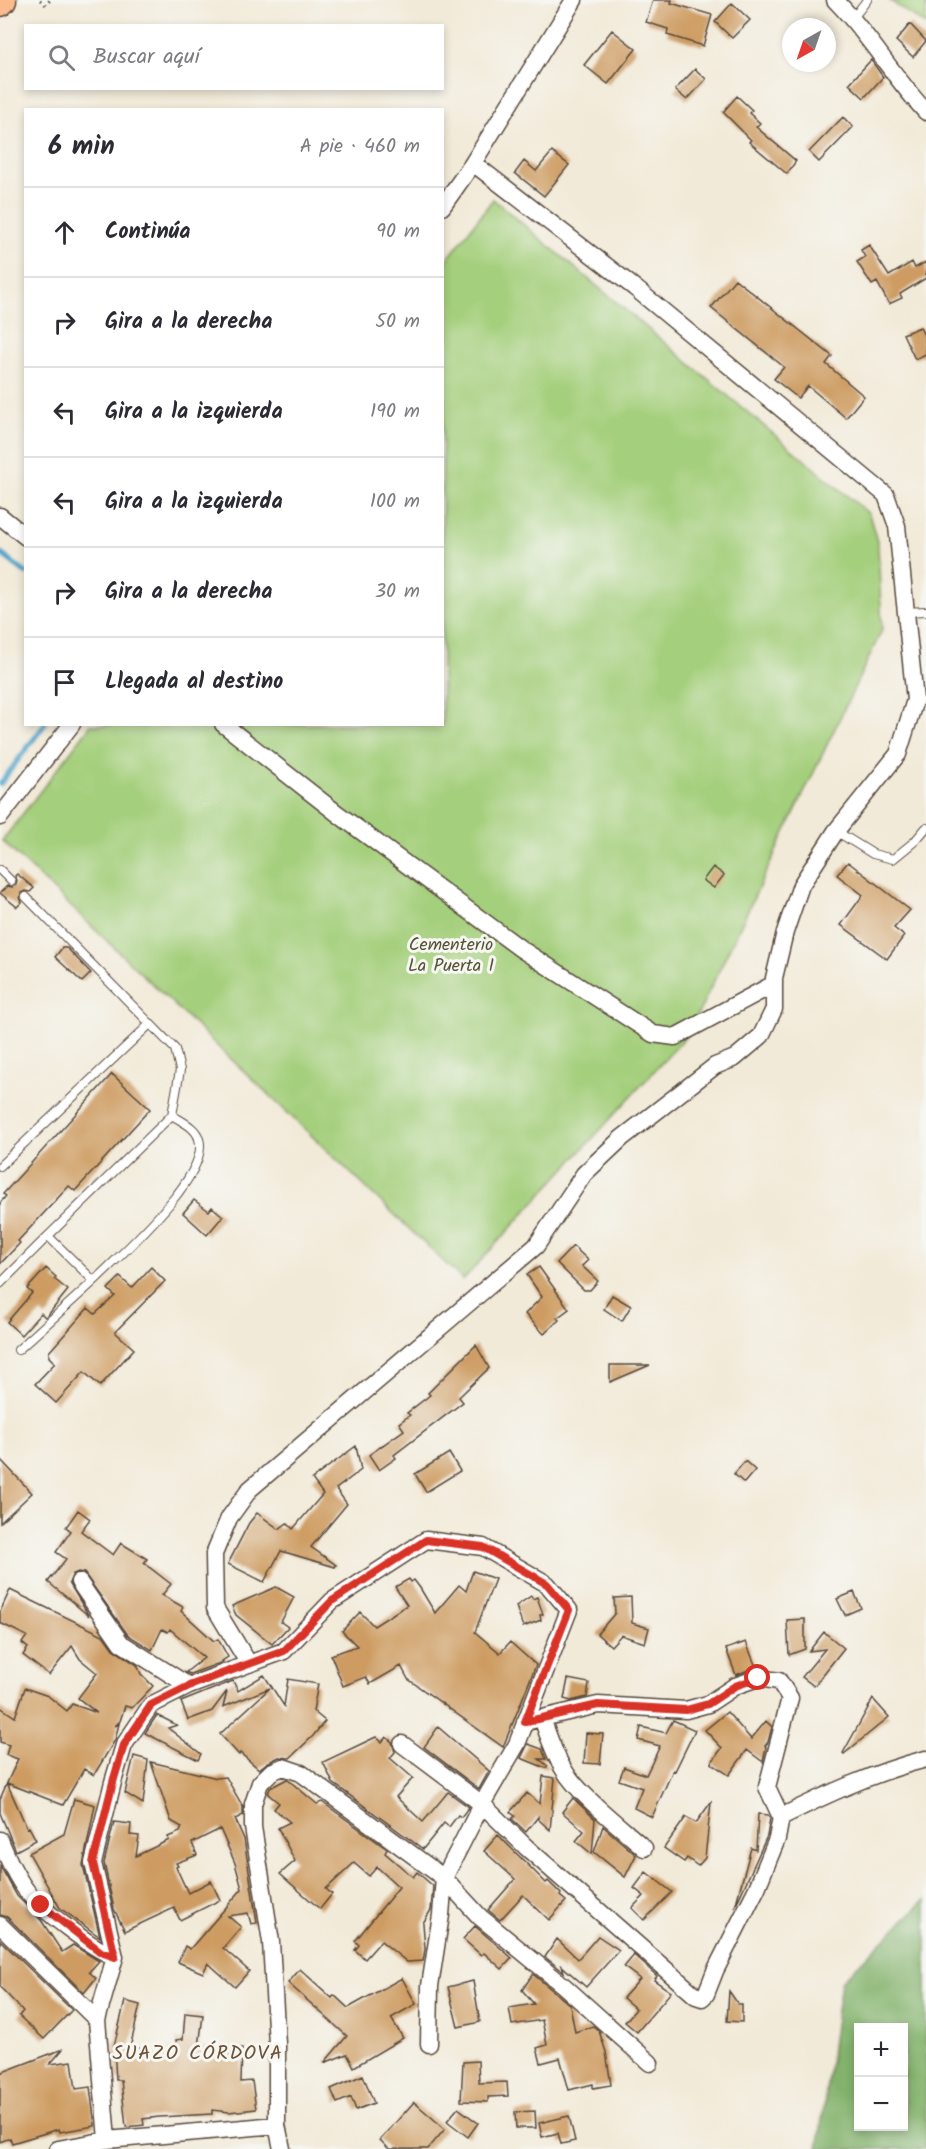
<!DOCTYPE html>
<html lang="es">
<head>
<meta charset="utf-8">
<style>
  :root { --surface:#fff; --page:#f7f7f7; --text:#2b2b33; --muted:#7c7c81; --line:#e1e1e2 }
  body { margin:0; font-family:Kalam,sans-serif; background:var(--page); color:var(--text) }
  .controls { position:absolute; right:18px; bottom:18px; display:grid; overflow:hidden; border-radius:0px; box-shadow:0 3px 9px #0003 }
  .controls button { width:54px; height:54px; display:grid; place-items:center; padding:0; border:0; border-bottom:2px solid var(--line); background:var(--surface); color:var(--text); font:30px sans-serif }
  .compass { position:absolute; left:782px; top:18px; width:54px; height:54px; border-radius:50%; background:var(--surface); box-shadow:0 3px 9px #0003; rotate:220deg }
  .stop { position:absolute; width:18px; height:18px; margin:-14px; border:4px solid #d93025; border-radius:50%; background:#fff }
  .stop.end { background:#d93025; border-color:#fff; box-shadow:0 2px 6px #0008 }
  .list { margin:0; padding:0; list-style:none }
  h2 { display:flex; justify-content:space-between; align-items:center; height:78px; margin:0; padding:0 24px; font-size:26px }
  h2 small { font-size:20px; font-weight:400; color:var(--muted) }
  .list li { display:grid; grid-template-columns:39px 1fr auto; gap:18px; align-items:center; box-sizing:border-box; height:90px; padding:0 24px; border-top:2px solid var(--line) }
  .list b { display:block; font-size:22px; white-space:nowrap }
  .list em { font-size:20px; font-style:normal; color:var(--muted) }
  .icon { flex:none; width:33px; height:33px; fill:none; stroke:currentColor; stroke-width:2; stroke-linecap:round; stroke-linejoin:round }
  .map { position:relative; flex:none; width:926px; height:2149px; overflow:hidden }
  .search { position:absolute; background:var(--surface); box-shadow:0 3px 9px #0003; left:24px; top:24px; width:420px; height:66px; display:flex; align-items:center; gap:15px; box-sizing:border-box; padding:0 21px; border-radius:0px; color:var(--muted); font-size:22px }
  .panel { position:absolute; background:var(--surface); box-shadow:0 3px 9px #0003; left:24px; top:108px; width:420px; height:618px; border-radius:0px }
  .map>svg:first-child { display:block }
</style>
</head>
<body>
<div class="map">
<svg width="926" height="2149" viewBox="0 0 926 2149">
  <rect width="100%" height="100%" fill="#f6f6f2"/>
  <filter id="ink" filterUnits="userSpaceOnUse"><feTurbulence type="fractalNoise" baseFrequency=".0167" numOctaves="2"/><feDisplacementMap in="SourceGraphic" scale="12" xChannelSelector="R" yChannelSelector="G"/><feConvolveMatrix kernelMatrix="1 2 1 2 8 2 1 2 1" color-interpolation-filters="sRGB"/></filter>
  <filter id="wash" filterUnits="userSpaceOnUse"><feTurbulence type="fractalNoise" baseFrequency=".008" numOctaves="4" result="noise"/><feDisplacementMap in="SourceGraphic" scale="24" xChannelSelector="R" yChannelSelector="G"/><feGaussianBlur stdDeviation="1.35" result="paint"/><feColorMatrix in="noise" values="0 0 0 0 0 0 0 0 0 0 0 0 0 0 0 0 0 1.4 0 .05"/><feComposite in="paint" operator="in"/></filter>
  <g filter="url(#wash)">
    <rect width="100%" height="100%" fill="#f2ead8"/>
    <path fill="#a4cf7c" stroke="#707c4d" stroke-width="1.5" d="M889 0H926V25Z
      M493 199 869 514 878 545 882 630 689 1033 463 1280 2 841 91 725 442 724 443 265Z"/>
    <path fill="#83b26c" stroke="#5f6e45" stroke-width="1.5" fill-rule="evenodd" d="M926 1899V2149H818L841 1981ZM858 2028H904V2126H858Z"/>
    <g fill="none" stroke-linecap="round" stroke-linejoin="round">
      <path stroke="#4fa5cb" stroke-width="5" d="M0 553 26 573
        M0 784 45 724"/>
    </g>
    <g id="blocks">
      <path fill="#ce9c62" d="M653 0H672L671 3 712 15 703 46 667 35 668 29 646 22Z
        M732 3 750 20 732 38 715 22Z
        M910 24 926 41 913 57 896 41Z
        M612 30 636 49 608 84 584 65Z
        M871 60 883 77 864 98 849 84Z
        M695 69 706 79 687 100 675 90Z
        M737 96 752 110 749 113 760 123 756 127 796 161 787 174 749 142 751 140 723 112Z
        M843 117 853 127 819 162 809 152Z
        M552 152 569 165 544 196 515 173 524 161 536 171Z
        M869 245 889 276 912 262 915 268 926 262V278L900 294 902 298 889 304 877 282 872 285 857 262 865 257 861 250Z
        M735 279 832 356 826 364 864 396 846 418 808 386 798 398 774 379 784 367 711 308Z
        M920 327 926 340V354L915 359 903 334Z
        M848 862 910 910 894 928 904 936 887 959 841 925 863 895 837 875Z
        M713 867 724 875 714 888 703 880Z
        M17 874 34 888 30 892 25 891 21 893 20 898 22 902 17 907 0 893 7 886 12 887 16 885 17 880 15 876Z
        M62 948H67L91 973 82 982 55 957Z
        M112 1074 150 1109 75 1191 69 1186 18 1241 20 1243 0 1264V1203L6 1196 3 1194Z
        M194 1200 209 1211 212 1207 223 1216 207 1235 183 1213Z
        M573 1246 588 1260 582 1266 598 1281 590 1290H584L557 1263Z
        M151 1267 165 1281 115 1332 134 1349 100 1386 84 1372 56 1403 35 1384 55 1363 49 1357V1352L88 1308 95 1314 115 1296 108 1289 120 1277 132 1288Z
        M539 1267 569 1309 557 1318 559 1320 544 1334 525 1314 542 1297 527 1275Z
        M46 1268 56 1277 54 1279 68 1290 48 1315 45 1317 41 1313 21 1335 7 1322 32 1293 27 1289Z
        M612 1295 631 1306 622 1321 604 1309Z
        M476 1345 489 1368 459 1397 463 1402 394 1455 396 1458 379 1470 369 1455 404 1430 399 1423 410 1415 407 1413 430 1395 428 1393Z
        M610 1365H650L610 1382Z
        M356 1446 361 1470 336 1489 347 1504 311 1547 336 1565 335 1567 281 1551 264 1582 228 1564 249 1523 257 1513 279 1529 287 1523 293 1529 323 1494 312 1479Z
        M449 1453 460 1471 426 1492 415 1474Z
        M0 1459 32 1493 0 1523Z
        M745 1461 755 1470 744 1483 734 1474Z
        M78 1510 90 1519 81 1531 113 1555 121 1543 147 1559 144 1563 171 1584 162 1595 183 1607 181 1611 214 1641 218 1639 228 1657 222 1661 223 1662 190 1674 186 1672 204 1658 170 1629 168 1632 162 1629 152 1650 128 1635 84 1573 78 1572 73 1574 69 1583 89 1616 48 1582 66 1559 56 1552 71 1531 66 1527Z
        M473 1571 495 1579 475 1632 500 1653 510 1642 536 1665 503 1747 408 1679 401 1666 370 1684 366 1677 343 1686 331 1655 357 1646 342 1631 360 1612 374 1626 407 1605 395 1587 409 1579 411 1582 414 1580 420 1588 435 1613 459 1585 466 1591Z
        M276 1587 294 1597 281 1622 288 1627 272 1644 236 1615 232 1606Z
        M10 1590 103 1635 113 1649 137 1665 141 1674 153 1686 132 1708 125 1706 120 1721 115 1726 119 1724 115 1740 94 1775 84 1769 63 1805 7 1783 18 1759 6 1755 9 1745 0 1742V1707L15 1717 25 1688 48 1696 67 1711 72 1704 97 1713 78 1698 97 1673 80 1659 72 1646 49 1675 23 1655 28 1648 22 1643 27 1636 0 1623V1612Z
        M854 1592 861 1608 845 1615 837 1599Z
        M531 1596 533 1599 537 1597 543 1614 540 1615 541 1620 523 1627 516 1606Z
        M631 1597 632 1623 649 1628 645 1643 621 1635 611 1646 597 1634 615 1613 614 1598Z
        M805 1619V1649L789 1655 787 1620Z
        M824 1632 844 1648 814 1686 802 1677 825 1649 809 1651Z
        M746 1642 756 1667 736 1675 726 1649Z
        M264 1675 284 1706 288 1679 318 1684 313 1711 325 1721 313 1736 290 1758 279 1757 267 1763 259 1769 240 1753 239 1755 220 1734 270 1688 223 1707 227 1691 212 1711 188 1720 181 1702 233 1681 238 1691Z
        M568 1679 589 1683 587 1697 571 1701 564 1699Z
        M873 1699 889 1717 844 1754 843 1753Z
        M727 1712 751 1739 766 1721 772 1727 768 1742 765 1746 766 1747 763 1762 747 1750 729 1775 711 1763 722 1748 705 1730Z
        M157 1715 177 1725 168 1728 201 1754 198 1760 145 1733Z
        M673 1720 695 1730 675 1771 673 1770 652 1817 634 1808 642 1788 619 1780 624 1767 646 1775 660 1746 638 1740 641 1727 666 1733Z
        M438 1727 489 1771 479 1789 424 1747Z
        M586 1733 603 1734 600 1764 584 1763Z
        M376 1737 382 1742 386 1737 392 1742 395 1752 390 1758 413 1778 396 1797 423 1822 448 1792 469 1807 461 1817 458 1815 449 1827 444 1823 423 1849 333 1783 323 1762Z
        M528 1744 542 1749 546 1759H539L548 1766 546 1768 521 1758Z
        M134 1756 148 1760 143 1804 125 1793Z
        M151 1762 217 1778 226 1777 243 1807V1815L235 1819 244 1839 257 1923 251 1924 248 1913 228 1916 241 1927 223 1948 249 1971 235 1987 208 1963 203 1973 178 1962 185 1946 190 1949 242 1889 235 1863 220 1829 192 1843 197 1855 176 1863 178 1866 176 1867 188 1893 211 1881 220 1900 180 1920 174 1908 125 1931 114 1909 104 1863 114 1822 131 1824 130 1835 139 1836 136 1856 169 1840 168 1837 180 1832 182 1827 171 1821Z
        M543 1776 555 1778 550 1830 538 1819V1817L526 1832 512 1819 515 1816 510 1812 527 1793 540 1804Z
        M287 1779 317 1804 322 1802 387 1849 385 1853 413 1877 417 1872 433 1886 431 1910 423 1923 425 1949 423 1961 407 1962 381 1941 365 1959 355 1950 359 1945 355 1941 399 1887 377 1867 369 1876 354 1863 326 1889 332 1894 320 1909 280 1874 295 1861 278 1828 290 1822 274 1809 279 1803 268 1794 270 1788Z
        M7 1783 27 1828 29 1827 36 1840 16 1851 0 1813V1799Z
        M573 1798 595 1819 592 1854 576 1841 584 1831 562 1812Z
        M74 1799 95 1805 83 1865 100 1937 60 1908 29 1853 64 1834Z
        M711 1802 705 1858 698 1866 687 1858 684 1862 664 1848 686 1817 696 1823Z
        M758 1814 768 1815 770 1818 767 1836 735 1907 751 1848 756 1850Z
        M603 1826 636 1855 625 1877 594 1852Z
        M498 1835 546 1883 548 1881 561 1894 560 1896 566 1901 549 1920 523 1895 500 1920 488 1910 515 1879 484 1851Z
        M0 1866 17 1896 41 1920 62 1952 73 1945 99 1961 89 1972 96 1978 84 1993 7 1917 0 1915Z
        M646 1872 672 1892 644 1920 632 1908 644 1896 634 1888Z
        M475 1926 512 1958 502 1969 484 1953 481 1955 463 1939Z
        M598 1936 619 1950 586 1987 562 1966 564 1972 545 1957 557 1939 578 1959Z
        M0 1940 72 2010 44 2039 19 2016 23 2011 0 1987Z
        M634 1955 657 1976 654 1980 671 1992 637 2032 625 2022 636 2009 623 1998 640 1979 624 1967Z
        M300 1969 332 1998 334 1995 348 2008 402 1978 416 2004 391 2018 403 2038 354 2067 347 2054 324 2063 347 2036 288 1983Z
        M533 1974 570 2005 575 2032 593 2026 599 2031 606 2052 611 2085 593 2088V2084L569 2090 560 2058 541 2063 537 2048 547 2045 542 2020 512 2025 509 2008 534 2004 522 1990Z
        M473 1981 480 2022 458 2027 448 1987Z
        M729 1991 738 2004H742V2022L727 2021Z
        M125 2001 140 2005 130 2048H139L140 2056 170 2055 169 2050 177 2049 176 2040 183 2039 185 2013 203 2015 199 2047 242 2048 241 2082 252 2081 256 2109 229 2112 212 2110V2114L159 2117 143 2119 144 2125 126 2127 121 2080H116L114 2046Z
        M63 2049 50 2064 72 2061 76 2089 90 2087 95 2126 60 2132 59 2129 12 2143 10 2138 0 2142V2073Z
        M478 2061 479 2083 507 2082 508 2096 488 2097V2102L461 2101 463 2062Z
        M363 2075 374 2103 356 2110 351 2097 337 2103 331 2089Z
        M414 2102 445 2129 428 2149H389L380 2140Z
        M458 2108 478 2123 468 2137 447 2121Z
        M535 2111 536 2128H516L515 2112Z
        M569 2116 575 2141 561 2144 558 2133 542 2137 539 2123Z"/>
    </g>
  </g>
  <g filter="url(#ink)">
    <use href="#blocks" fill-opacity="0" stroke="#56473a" stroke-width="1.5"/>
    <g fill="none" stroke-linecap="round" stroke-linejoin="round">
      <g stroke="#56473a" stroke-width="10">
        <path id="service" d="M853 18 867 0
          M906 612 926 611
          M836 831 873 854 893 859 915 841 926 828
          M0 870 11 881
          M26 897 175 1049 180 1070 172 1115 48 1236 94 1281C119 1256 211 1176 199 1139 196 1127 182 1122 172 1115
          M0 1166 150 1024
          M0 1284 48 1236
          M18 1350 94 1281"/>
      </g>
      <g stroke="#56473a" stroke-width="19">
        <path id="minor" d="M835 0C869 34 893 77 926 112
          M442 207 473 163 574 0
          M0 516 26 537
          M223 724 338 814 521 949 653 1034 675 1037 774 984
          M0 817 72 724
          M79 1582 121 1643 189 1686
          M249 1664 215 1608 214 1554 229 1518 250 1489 536 1246 584 1174 622 1138 715 1066 735 1058 761 1036 774 1009V978L785 932 801 885 836 831 898 754 915 700 897 526 886 495 635 288 473 163
          M542 1718C548 1735 554 1754 564 1770 579 1795 621 1827 644 1848
          M402 1744 482 1804 527 1848 696 1996 702 1998 706 1994 715 1971 757 1888 777 1839 781 1817 767 1787 790 1698 779 1681 758 1678 735 1686 708 1704 686 1710 598 1705 525 1722
          M781 1817C827 1794 875 1772 926 1759
          M0 1840C7 1857 15 1875 26 1890 40 1909 93 1949 115 1957
          M0 1925 97 2020
          M107 2140 97 2020 115 1957 93 1863 113 1782 124 1745 151 1705 189 1686 284 1651 332 1601 426 1540 483 1547 547 1584 569 1610 517 1744 482 1804 444 1878 441 1915 430 1986 429 2044
          M58 2149 107 2140 277 2125
          M282 2149 277 2125V2044L271 1942 253 1827V1804L260 1783 271 1772 283 1767 301 1773 444 1878 480 1917 564 1986 650 2063"/>
      </g>
      <g stroke="#56473a" stroke-width="31">
        <path id="trunk" d="M0 2 2 0"/>
      </g>
      <path stroke="#56473a" stroke-width="3" stroke-dasharray="1.5 4.5" stroke-linecap="butt" d="M40 0 46 5 50 0"/>
      <use href="#service" stroke="#fff" stroke-width="8"/>
      <use href="#minor" stroke="#fff" stroke-width="16"/>
      <use href="#trunk" stroke="#fbbb8c" stroke-width="28"/>
    </g>
  </g>
  <g fill="none" stroke-linecap="round" stroke-linejoin="round" filter="url(#ink)">
    <path stroke="#d93025" stroke-width="8" d="M41 1905 101 1952 115 1957 93 1863 113 1782 124 1745 151 1705 189 1686 284 1651 332 1601 426 1540 483 1547 547 1584 569 1610 525 1722 598 1705 686 1710 708 1704 735 1686 758 1678"/>
  </g>
  <g text-anchor="middle" stroke-width="6" stroke-linejoin="round" paint-order="stroke">
    <g font-size="18" fill="#555336" stroke="#f6f6f2">
      <text x="451" y="950">Cementerio<tspan x="451" dy="21">La Puerta I</tspan></text>
    </g>
    <g font-size="20" letter-spacing="1.5" fill="#6e5236" stroke="#f6f6f2">
      <text x="198" y="2059">SUAZO CÓRDOVA</text>
    </g>
  </g>
</svg>
<div class="controls">
<button>+</button>
<button>−</button>
</div>
<svg class="compass" viewBox="-18 -18 36 36"><path d="M0-13l5 13h-10z" fill="#e53935"/><path d="M0 13l5-13h-10z" fill="#7c7c81"/></svg>
<div class="stop" style="left:758px;top:1678px"></div>
<div class="stop end" style="left:41px;top:1905px"></div>
<div class="search"><svg class="icon" aria-label="search" viewBox="0 0 24 24"><circle cx="10" cy="10" r="6"/><path d="M15 15l6 6"/></svg>Buscar aquí</div>
<section class="panel">
<h2>6 min<small>A pie · 460 m</small></h2>
<ul class="list">
<li><svg class="icon" aria-label="ahead" viewBox="0 0 24 24"><path d="M12 20V5M6 11l6-6 6 6"/></svg><div><b>Continúa</b></div><em>90 m</em></li>
<li><svg class="icon" aria-label="right" viewBox="0 0 24 24"><path d="M7 20v-9h11M14 6l5 5-5 5"/></svg><div><b>Gira a la derecha</b></div><em>50 m</em></li>
<li><svg class="icon" aria-label="left" viewBox="0 0 24 24"><path d="M17 20v-9H6M10 6l-5 5 5 5"/></svg><div><b>Gira a la izquierda</b></div><em>190 m</em></li>
<li><svg class="icon" aria-label="left" viewBox="0 0 24 24"><path d="M17 20v-9H6M10 6l-5 5 5 5"/></svg><div><b>Gira a la izquierda</b></div><em>100 m</em></li>
<li><svg class="icon" aria-label="right" viewBox="0 0 24 24"><path d="M7 20v-9h11M14 6l5 5-5 5"/></svg><div><b>Gira a la derecha</b></div><em>30 m</em></li>
<li><svg class="icon" aria-label="arrive" viewBox="0 0 24 24"><path d="M6 21V4h12l-3 4 3 4H6"/></svg><div><b>Llegada al destino</b></div></li>
</ul>
</section>
</div>
</body>
</html>
